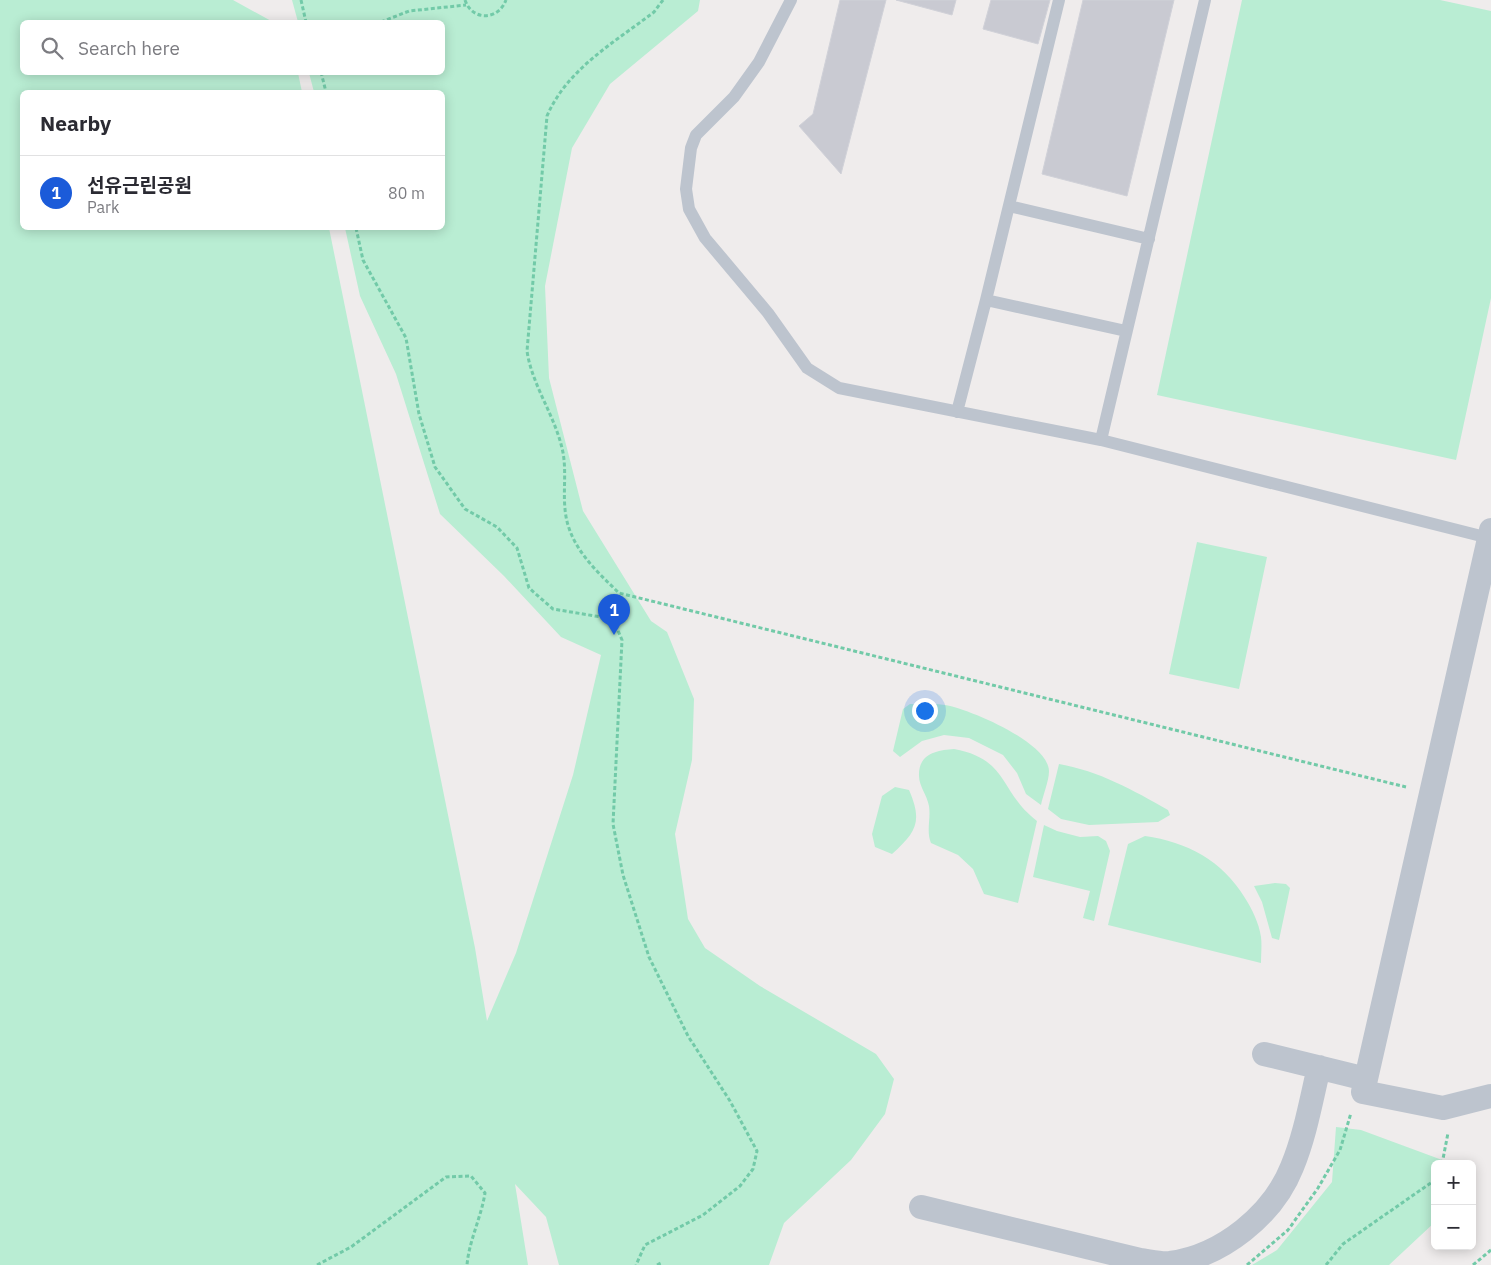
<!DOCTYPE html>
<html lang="en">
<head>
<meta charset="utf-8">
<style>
  :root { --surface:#fff; --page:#f7f7f7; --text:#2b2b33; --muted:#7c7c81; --line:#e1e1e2; --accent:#1b5bd9 }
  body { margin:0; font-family:"IBM Plex Sans","Noto Sans KR",sans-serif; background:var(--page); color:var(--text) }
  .controls { position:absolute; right:15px; bottom:15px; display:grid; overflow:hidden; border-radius:8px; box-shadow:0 2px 12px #0003 }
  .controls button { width:45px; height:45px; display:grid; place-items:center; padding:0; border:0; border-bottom:1px solid var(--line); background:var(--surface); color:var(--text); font:25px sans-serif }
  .you { position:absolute; left:924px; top:710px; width:18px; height:18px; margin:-12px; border:4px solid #fff; border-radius:50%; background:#1a73e8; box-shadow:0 0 0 8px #1a73e833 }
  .badge { display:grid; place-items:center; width:32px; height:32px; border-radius:50%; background:var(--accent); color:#fff; font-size:16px; font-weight:700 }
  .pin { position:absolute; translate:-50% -41px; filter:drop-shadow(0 1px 2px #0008) }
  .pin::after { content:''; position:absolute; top:26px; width:18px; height:15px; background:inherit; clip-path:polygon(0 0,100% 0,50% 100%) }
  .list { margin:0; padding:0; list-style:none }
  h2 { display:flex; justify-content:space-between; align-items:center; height:65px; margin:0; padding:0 20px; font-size:21px }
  h2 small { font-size:16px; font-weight:400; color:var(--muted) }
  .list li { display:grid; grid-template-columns:32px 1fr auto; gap:15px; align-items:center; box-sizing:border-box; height:75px; padding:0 20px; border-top:1px solid var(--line) }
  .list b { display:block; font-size:19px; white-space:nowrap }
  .list p { margin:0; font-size:16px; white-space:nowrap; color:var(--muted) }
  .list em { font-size:16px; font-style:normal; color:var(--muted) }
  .icon { flex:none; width:28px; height:28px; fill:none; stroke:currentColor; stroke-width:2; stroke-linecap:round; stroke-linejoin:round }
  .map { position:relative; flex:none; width:1491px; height:1265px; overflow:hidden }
  .search { position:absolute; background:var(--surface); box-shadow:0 2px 12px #0003; left:20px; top:20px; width:425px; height:55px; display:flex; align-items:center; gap:12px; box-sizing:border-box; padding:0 18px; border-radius:8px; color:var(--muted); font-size:19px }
  .panel { position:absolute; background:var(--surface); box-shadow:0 2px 12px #0003; left:20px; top:90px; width:425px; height:140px; border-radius:8px }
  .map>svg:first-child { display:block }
</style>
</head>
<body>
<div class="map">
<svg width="1491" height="1265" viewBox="0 0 1491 1265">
  <rect width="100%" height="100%" fill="#efecec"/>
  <path fill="#b9edd3" d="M0 0H233L273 22H22V72L298 73 302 92H22V228H329L475 948 487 1021 516 953 573 775 601 655 561 637 504 576 440 514 396 374 360 296 345 228H442V92H314L309 73 442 72V22H298L292 0H700L698 11 610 84 572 148 545 286 549 378 583 511 651 621 667 632 694 699 692 760 675 834 688 919 705 948 760 986 876 1054 894 1079 885 1114 851 1160 784 1223 769 1265H559L546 1217 515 1184 528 1265H0Z
    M1242 0H1440L1491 11V298L1456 460 1157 395Z
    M1197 542 1267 557 1239 689 1169 674Z
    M910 704C921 704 934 703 945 705 969 709 1048 742 1049 771 1049 781 1043 795 1041 805L1026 794 1017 773 1003 755 969 738 944 735 922 741 900 757 893 751 903 709Z
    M954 749C1009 759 999 792 1037 821L1018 903 984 894 973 869 958 855 931 843C926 831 931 819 929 806 927 795 919 786 919 776 918 754 937 750 954 749Z
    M1059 764C1099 771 1133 790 1168 810L1170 815 1158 822 1089 825 1061 819 1048 809Z
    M895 787 909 790C923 822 916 832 892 854L875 847 872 834 882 796Z
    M1044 825 1057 831 1080 837 1098 836 1106 841 1110 851 1094 921 1083 918 1090 891 1033 877Z
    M1145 836C1187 842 1222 860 1245 898 1252 909 1259 923 1261 937 1262 945 1261 955 1261 963L1108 925 1128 844Z
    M1275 883 1286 884 1290 888 1279 940 1272 938 1262 902 1254 886Z
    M1336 1127 1361 1130 1453 1164H1435V1222L1389 1265H1252L1277 1250 1332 1182Z"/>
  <path fill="#c9cad2" stroke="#d0d1d8" d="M840 0H886L841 174 799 126 813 114Z
    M896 0H956L952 15Z
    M991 0H1050L1038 44 983 29Z
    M1083 0H1174L1127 196 1042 174Z"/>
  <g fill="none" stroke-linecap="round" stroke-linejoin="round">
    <path stroke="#72caa8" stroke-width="3" stroke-dasharray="4 2.5" stroke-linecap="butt" d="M301 0 306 22
      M465 0C472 21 498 21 506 0
      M663 0 654 12C615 42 567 69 547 116L527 351C532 385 554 414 562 448 567 468 563 489 565 509 568 545 594 569 619 593L1406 787
      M381 22 409 11 466 5
      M321 72 326 92
      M356 228 363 260 406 338 419 414 435 467 465 509 497 527 517 548 529 588 553 609 613 619 619 593
      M613 619 622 640 613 824 623 875 649 957 688 1036 730 1101 757 1151 753 1169 740 1186 703 1215 645 1245 636 1265
      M1442 1164 1448 1133
      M317 1265 351 1247 446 1177 471 1176 485 1193C481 1218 469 1241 467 1265
      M657 1265 661 1263
      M1247 1265 1288 1230 1318 1188 1340 1150 1351 1113
      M1326 1265 1343 1244 1435 1180
      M1473 1265 1491 1250"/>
    <path stroke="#bdc4ce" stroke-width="12" d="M791 0 759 62 734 97 696 135 691 148 686 189 689 209 705 238 768 313 807 368 839 388 1101 440 1489 538
      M1009 206 1149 239
      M986 300 1126 331
      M957 412 986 300 1059 0
      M1101 440 1205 0"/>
    <path stroke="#bdc4ce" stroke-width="24" d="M1491 530 1363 1092 1443 1108 1491 1096
      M1264 1054 1366 1079
      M921 1207 1140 1260C1149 1261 1161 1264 1170 1263 1222 1256 1273 1215 1292 1167 1305 1136 1311 1101 1319 1067"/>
  </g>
</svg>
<div class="controls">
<button>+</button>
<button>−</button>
</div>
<div class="you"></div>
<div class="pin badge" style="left:614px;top:635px">1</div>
<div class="search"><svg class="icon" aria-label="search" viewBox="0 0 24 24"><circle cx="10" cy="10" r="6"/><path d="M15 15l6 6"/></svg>Search here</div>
<section class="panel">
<h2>Nearby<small></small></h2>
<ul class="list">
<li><span class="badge">1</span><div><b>선유근린공원</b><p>Park</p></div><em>80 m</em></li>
</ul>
</section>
</div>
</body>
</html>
